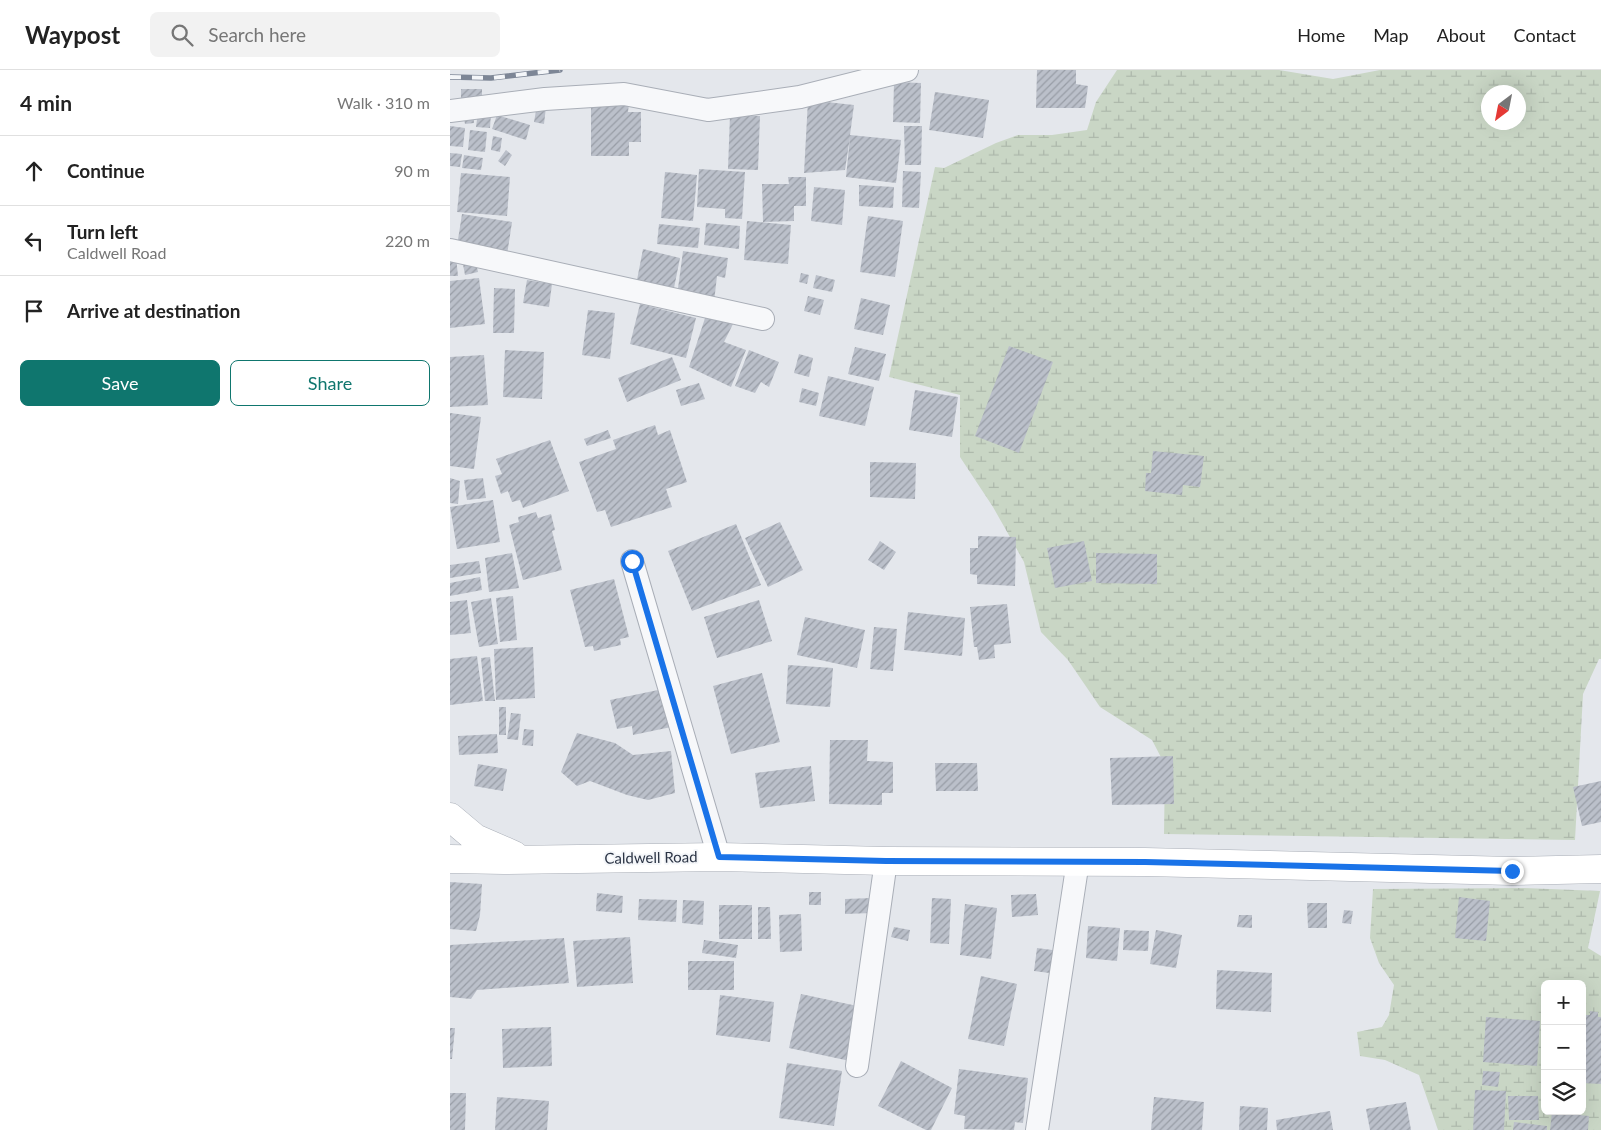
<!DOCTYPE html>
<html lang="en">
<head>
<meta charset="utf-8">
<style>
  :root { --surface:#fff; --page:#f2f2f2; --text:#222; --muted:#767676; --line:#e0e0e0; --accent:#0f766e }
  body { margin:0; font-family:Lato,sans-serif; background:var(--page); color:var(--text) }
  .controls { position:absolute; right:15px; bottom:15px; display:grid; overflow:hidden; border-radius:8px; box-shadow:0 5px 20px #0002 }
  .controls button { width:45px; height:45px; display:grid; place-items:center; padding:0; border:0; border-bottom:1px solid var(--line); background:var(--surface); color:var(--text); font:25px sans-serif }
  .compass { position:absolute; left:1031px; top:15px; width:45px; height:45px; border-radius:50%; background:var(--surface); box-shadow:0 5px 20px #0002; rotate:212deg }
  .stop { position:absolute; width:15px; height:15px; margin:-11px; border:4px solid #1a73e8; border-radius:50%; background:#fff }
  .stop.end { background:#1a73e8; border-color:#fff; box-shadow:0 1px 5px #0008 }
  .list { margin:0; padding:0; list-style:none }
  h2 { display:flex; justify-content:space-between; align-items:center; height:65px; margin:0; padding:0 20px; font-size:21px }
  h2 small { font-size:16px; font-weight:400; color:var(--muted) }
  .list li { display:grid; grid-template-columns:32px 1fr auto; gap:15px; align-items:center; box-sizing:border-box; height:70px; padding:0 20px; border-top:1px solid var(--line) }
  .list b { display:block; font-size:19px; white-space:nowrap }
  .list p { margin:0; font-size:16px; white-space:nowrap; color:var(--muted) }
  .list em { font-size:16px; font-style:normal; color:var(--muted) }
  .actions { display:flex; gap:10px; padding:15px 20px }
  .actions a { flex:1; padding:11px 0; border:1px solid var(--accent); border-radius:8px; text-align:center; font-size:18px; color:var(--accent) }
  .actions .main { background:var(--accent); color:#fff }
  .icon { flex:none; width:28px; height:28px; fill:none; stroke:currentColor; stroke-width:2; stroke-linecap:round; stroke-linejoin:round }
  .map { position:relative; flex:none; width:1151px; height:1060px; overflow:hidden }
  header { display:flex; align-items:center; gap:30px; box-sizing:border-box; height:70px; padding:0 25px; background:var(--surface); border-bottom:1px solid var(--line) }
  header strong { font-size:24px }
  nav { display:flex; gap:28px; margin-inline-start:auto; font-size:18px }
  .search { width:350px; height:45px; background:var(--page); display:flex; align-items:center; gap:12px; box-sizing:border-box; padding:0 18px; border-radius:8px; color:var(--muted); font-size:19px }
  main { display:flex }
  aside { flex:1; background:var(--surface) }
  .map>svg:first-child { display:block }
</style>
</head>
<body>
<header>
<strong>Waypost</strong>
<div class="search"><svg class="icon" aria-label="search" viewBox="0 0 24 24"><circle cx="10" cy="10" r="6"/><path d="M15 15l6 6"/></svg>Search here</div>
<nav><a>Home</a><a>Map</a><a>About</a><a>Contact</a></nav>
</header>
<main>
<aside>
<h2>4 min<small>Walk · 310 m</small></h2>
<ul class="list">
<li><svg class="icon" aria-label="ahead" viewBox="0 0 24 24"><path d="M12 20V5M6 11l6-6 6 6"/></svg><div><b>Continue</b></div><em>90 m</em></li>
<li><svg class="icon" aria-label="left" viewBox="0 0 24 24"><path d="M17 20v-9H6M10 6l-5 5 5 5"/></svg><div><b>Turn left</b><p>Caldwell Road</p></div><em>220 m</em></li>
<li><svg class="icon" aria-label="arrive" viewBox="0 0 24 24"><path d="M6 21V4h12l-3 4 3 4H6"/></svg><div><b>Arrive at destination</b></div></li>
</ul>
<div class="actions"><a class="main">Save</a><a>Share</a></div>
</aside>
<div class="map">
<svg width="1151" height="1060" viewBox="0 0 1151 1060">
  <defs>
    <pattern id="wetland-marsh" width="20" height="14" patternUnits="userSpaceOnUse" patternTransform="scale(1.25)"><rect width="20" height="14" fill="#c9d6c5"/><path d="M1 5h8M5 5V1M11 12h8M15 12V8" fill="none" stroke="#adb8ab"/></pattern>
    <pattern id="building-hatch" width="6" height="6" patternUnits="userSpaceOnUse" patternTransform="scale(1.25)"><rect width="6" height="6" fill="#bbc0ca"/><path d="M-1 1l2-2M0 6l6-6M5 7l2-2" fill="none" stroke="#989da6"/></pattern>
  </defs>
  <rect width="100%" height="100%" fill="#e4e7ec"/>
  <path fill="url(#wetland-marsh)" fill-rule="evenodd" d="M667 0H829L883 9 930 0H1151V589H1149L1133 624 1125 770 714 764 715 695 702 670 650 637 618 590 591 562 574 492 543 437 510 387V325L439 307 485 97 494 98 546 73 568 65H602L637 60 646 32ZM1038 22H1068V52H1038Z
    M1074 818 1150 821 1138 878 1151 886V1060H988L969 1005 935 990 910 986 907 962 932 957 939 945 944 915 929 893 920 868 923 819ZM1095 914H1132V1041H1095Z"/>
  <path fill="url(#building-hatch)" d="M587 0H626V14L638 16 635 38H586Z
    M444 12 471 13 470 53 443 52Z
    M11 19H32V36L11 35Z
    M485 22 539 30 533 68 479 60Z
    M358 30 404 35 400 65 451 70 446 113 396 107 400 67 395 100 354 103Z
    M141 33H179L178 42H191V72H179V86H141Z
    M87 35 96 37 94 54 84 52Z
    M23 42 24 53 15 54 13 43Z
    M28 42 41 44 40 58 26 57Z
    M47 45 80 55 76 70 42 59Z
    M280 45 310 46 308 100 278 99Z
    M0 56 15 58 13 77 0 76Z
    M454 56H472L471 95H455Z
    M20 60 37 62 35 82 18 80Z
    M43 66 52 68 50 82 41 80Z
    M56 80 62 85 55 96 48 91Z
    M0 83 12 84 10 97 0 96Z
    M14 85 33 88 31 100 12 98Z
    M249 99 295 102 292 149 275 148V139L247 137Z
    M453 101 471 102 469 138 452 137Z
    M215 102 247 105 243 151 211 148Z
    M11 103 60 107 57 146 7 142Z
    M338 107H356V136H344V151L313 152 312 114H339Z
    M409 115 444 117 443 138 409 136Z
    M364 117 395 120 392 155 361 151Z
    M12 144 62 152 57 185 7 176Z
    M418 146 453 151 445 207 410 202Z
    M297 151 341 155 338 194 294 190Z
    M256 153 290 156 289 179 254 175Z
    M209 154 250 158 248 178 207 174Z
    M193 179 230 188 223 223 186 215Z
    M233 181 278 188 275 208 267 206 264 232 227 226Z
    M0 187H6L8 206H0Z
    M25 187 28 202 15 205 12 189Z
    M351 203 359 205 357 214 349 212Z
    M366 205 385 210 382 222 363 218Z
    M29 208 35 254 0 258V211Z
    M77 210 102 214 99 237 73 233Z
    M44 218 65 219 64 263H43Z
    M358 226 374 230 370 245 354 241Z
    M411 228 440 235 433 265 404 259Z
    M190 234 246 248 236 288 180 274Z
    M138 240 165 243 160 289 132 285Z
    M256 245 284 252 274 272 296 280 281 317 239 297Z
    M559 276 603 292 569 383 525 366Z
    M405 277 436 284 429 311 398 304Z
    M55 280 94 282 92 329 53 327Z
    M299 280 329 292 319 317 311 312 305 323 285 316Z
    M349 284 363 288 359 307 344 303Z
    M34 285 38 335 0 337V287Z
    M222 287 231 310 177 332 168 308Z
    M378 306 424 317 415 356 369 346Z
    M249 313 255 329 231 336 226 320Z
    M352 318 369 323 366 336 349 332Z
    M465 320 508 327 502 367 459 360Z
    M0 343 31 347 24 399 0 396Z
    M205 355 208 365 220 360 237 412 216 419 222 437 161 457 155 440 147 442 129 392 166 379 163 370Z
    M158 360 161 368 137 376 134 369Z
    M100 370 119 421 73 438 70 430 62 432 58 421 51 424 45 406 52 404 46 389Z
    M703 381 754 386 750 417 733 415 732 425 695 421 696 403H701Z
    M420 392 466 393 465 429 420 427Z
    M0 408 10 411 8 434 0 433Z
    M33 408 36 428 17 430 14 410Z
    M43 430 50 472 7 479 0 437Z
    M86 442 88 448 101 444 105 460 102 461 112 500 73 510 59 455 69 452 68 447Z
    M330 452 353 500 318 517 295 468Z
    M286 454 311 515 242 541 218 481Z
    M528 466 566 467 565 516 527 514V505L520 504V478H528Z
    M430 471 446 482 434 500 418 490Z
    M634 471 642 511 605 518 597 478Z
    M62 483 69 518 39 522 35 488Z
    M646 483 707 484V514L646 513Z
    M29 491 31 503 0 508V495Z
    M30 507 32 520 0 526V513Z
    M164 509 179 567 170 569 171 575 144 581 143 576 135 577 120 520Z
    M63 526 67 570 50 572 46 528Z
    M41 528 48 574 29 577 21 532Z
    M17 530 21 563 0 565V532Z
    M309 530 322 571 267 588 254 547Z
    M557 534 561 573 544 575 545 588 529 590 527 577H524L520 537Z
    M458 542 515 548 512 586 454 580Z
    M355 547 415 560 407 598 347 585Z
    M424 557 447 559 443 601 420 599Z
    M83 577 85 628 46 630 44 579Z
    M27 586 33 631 0 635V589Z
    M40 587 45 631H35L31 588Z
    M338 595 383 598 380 637 336 634Z
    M312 603 330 672 281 684 263 616Z
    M213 619 226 656 183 665 182 656 167 659 160 630Z
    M49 637H56V665H49Z
    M61 643 71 644 68 670 57 669Z
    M74 659 84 660 83 676 72 675Z
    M127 663 165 673 183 685 221 681 225 723 198 730 177 725 140 711 127 716 111 702Z
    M47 664 48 683 9 685 8 666Z
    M380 670H418L417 691 443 692V723H432V735L379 734Z
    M723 686 724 734 662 735 660 688Z
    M485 693H527L528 721H486Z
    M28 694 57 699 53 721 24 716Z
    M361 696 365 731 310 738 305 703Z
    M1151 711V752L1132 756 1123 717Z
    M0 812 32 814 30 845 26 861 0 859Z
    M359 822H371V835H359Z
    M147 823 173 826 172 843 146 841Z
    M586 824 588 845 562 847 561 825Z
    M1009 827 1040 831 1036 871 1005 868Z
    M422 828V843L395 844V829Z
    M482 828 501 829 499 874 480 873Z
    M189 829 227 830 226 852 188 850Z
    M233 830 254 831 253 855 232 853Z
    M857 833H877V858H858Z
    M515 834 547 838 541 889 510 885Z
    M269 835H302V869H269Z
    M308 837H320L321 869H308Z
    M894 840 903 841 901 854 892 853Z
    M351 844 352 881 330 882 329 845Z
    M789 845H802V858L787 857Z
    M638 856 670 858 667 891 636 888Z
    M444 857 460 860 458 871 441 867Z
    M674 860 699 861 698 881 673 880Z
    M706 860 732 865 726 898 700 894Z
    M180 867 183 913 127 917 123 871Z
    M114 868 119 913 27 920 21 929 0 927V875Z
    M254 870 288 875 286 888 252 883Z
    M587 878 610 881 607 904 584 901Z
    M238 891H284V920H238Z
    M767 900 822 903 821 942 766 939Z
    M531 906 567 914 554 976 518 969Z
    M351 924 412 937 400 991 339 978Z
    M270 925 324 932 320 972 266 965Z
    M1140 941 1148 942V947H1151V1014L1132 1013V945H1140Z
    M1036 947 1090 951 1087 996 1033 992Z
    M101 957 102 996 53 998 52 959Z
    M0 958H5L2 989H0Z
    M451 991 502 1018 481 1060H476L428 1036Z
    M337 993 392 1001 384 1056 329 1048Z
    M509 999 578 1008 573 1053 565 1052 564 1060 514 1059 515 1046 504 1044Z
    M1033 1001 1050 1002 1048 1017 1032 1015Z
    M1025 1020 1056 1021 1054 1060H1023Z
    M0 1023H16L15 1060H0Z
    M1058 1026H1088L1089 1050H1059Z
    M47 1027 99 1031 97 1060H45Z
    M704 1027 754 1032 752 1060H701Z
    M956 1032 961 1060H920L916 1039Z
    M790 1036 818 1038 817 1060H789Z
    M880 1041 883 1060H827L826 1050Z
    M1102 1042 1139 1046 1138 1060H1100Z
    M1064 1052 1097 1056V1060H1063Z"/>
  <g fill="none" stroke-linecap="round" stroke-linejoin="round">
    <g stroke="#a9aeb7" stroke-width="24">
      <path id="street" d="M0 41 95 29 174 24 258 40 350 27 457 0
        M0 180 313 249
        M182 491 269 787
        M407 996 436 791
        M587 1060 628 791"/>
    </g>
    <g stroke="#a9aeb7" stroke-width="29">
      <path id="secondary" d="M0 747 25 768 64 785
        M0 789 54 790 269 787 436 791 695 792 1062 801 1151 799"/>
    </g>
    <use href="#street" stroke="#f7f8fa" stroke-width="22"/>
    <use href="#secondary" stroke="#fff" stroke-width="28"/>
    <g stroke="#7d8696" stroke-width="5.5">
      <path id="rail" d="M0 7 41 8 110 0"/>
    </g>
    <use href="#rail" stroke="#f4f6f9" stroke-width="4" stroke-dasharray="11" stroke-linecap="butt"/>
  </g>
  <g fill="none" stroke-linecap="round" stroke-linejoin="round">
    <path stroke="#1a73e8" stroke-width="6" d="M182 491 269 787 436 791 695 792 1062 801"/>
  </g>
  <g text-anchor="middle" stroke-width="4" stroke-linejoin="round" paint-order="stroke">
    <g font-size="15" fill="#2b3445" stroke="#f4f6f9">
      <text transform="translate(201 788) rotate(-1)" y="5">Caldwell Road</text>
    </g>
  </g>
</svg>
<div class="controls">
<button>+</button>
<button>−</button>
<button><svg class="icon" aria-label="layers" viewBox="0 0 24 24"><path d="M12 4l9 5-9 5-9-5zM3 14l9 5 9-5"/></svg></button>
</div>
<svg class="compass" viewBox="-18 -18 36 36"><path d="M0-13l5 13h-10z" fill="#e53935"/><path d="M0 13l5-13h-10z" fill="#767676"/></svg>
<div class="stop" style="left:182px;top:491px"></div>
<div class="stop end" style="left:1062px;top:801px"></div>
</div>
</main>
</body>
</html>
